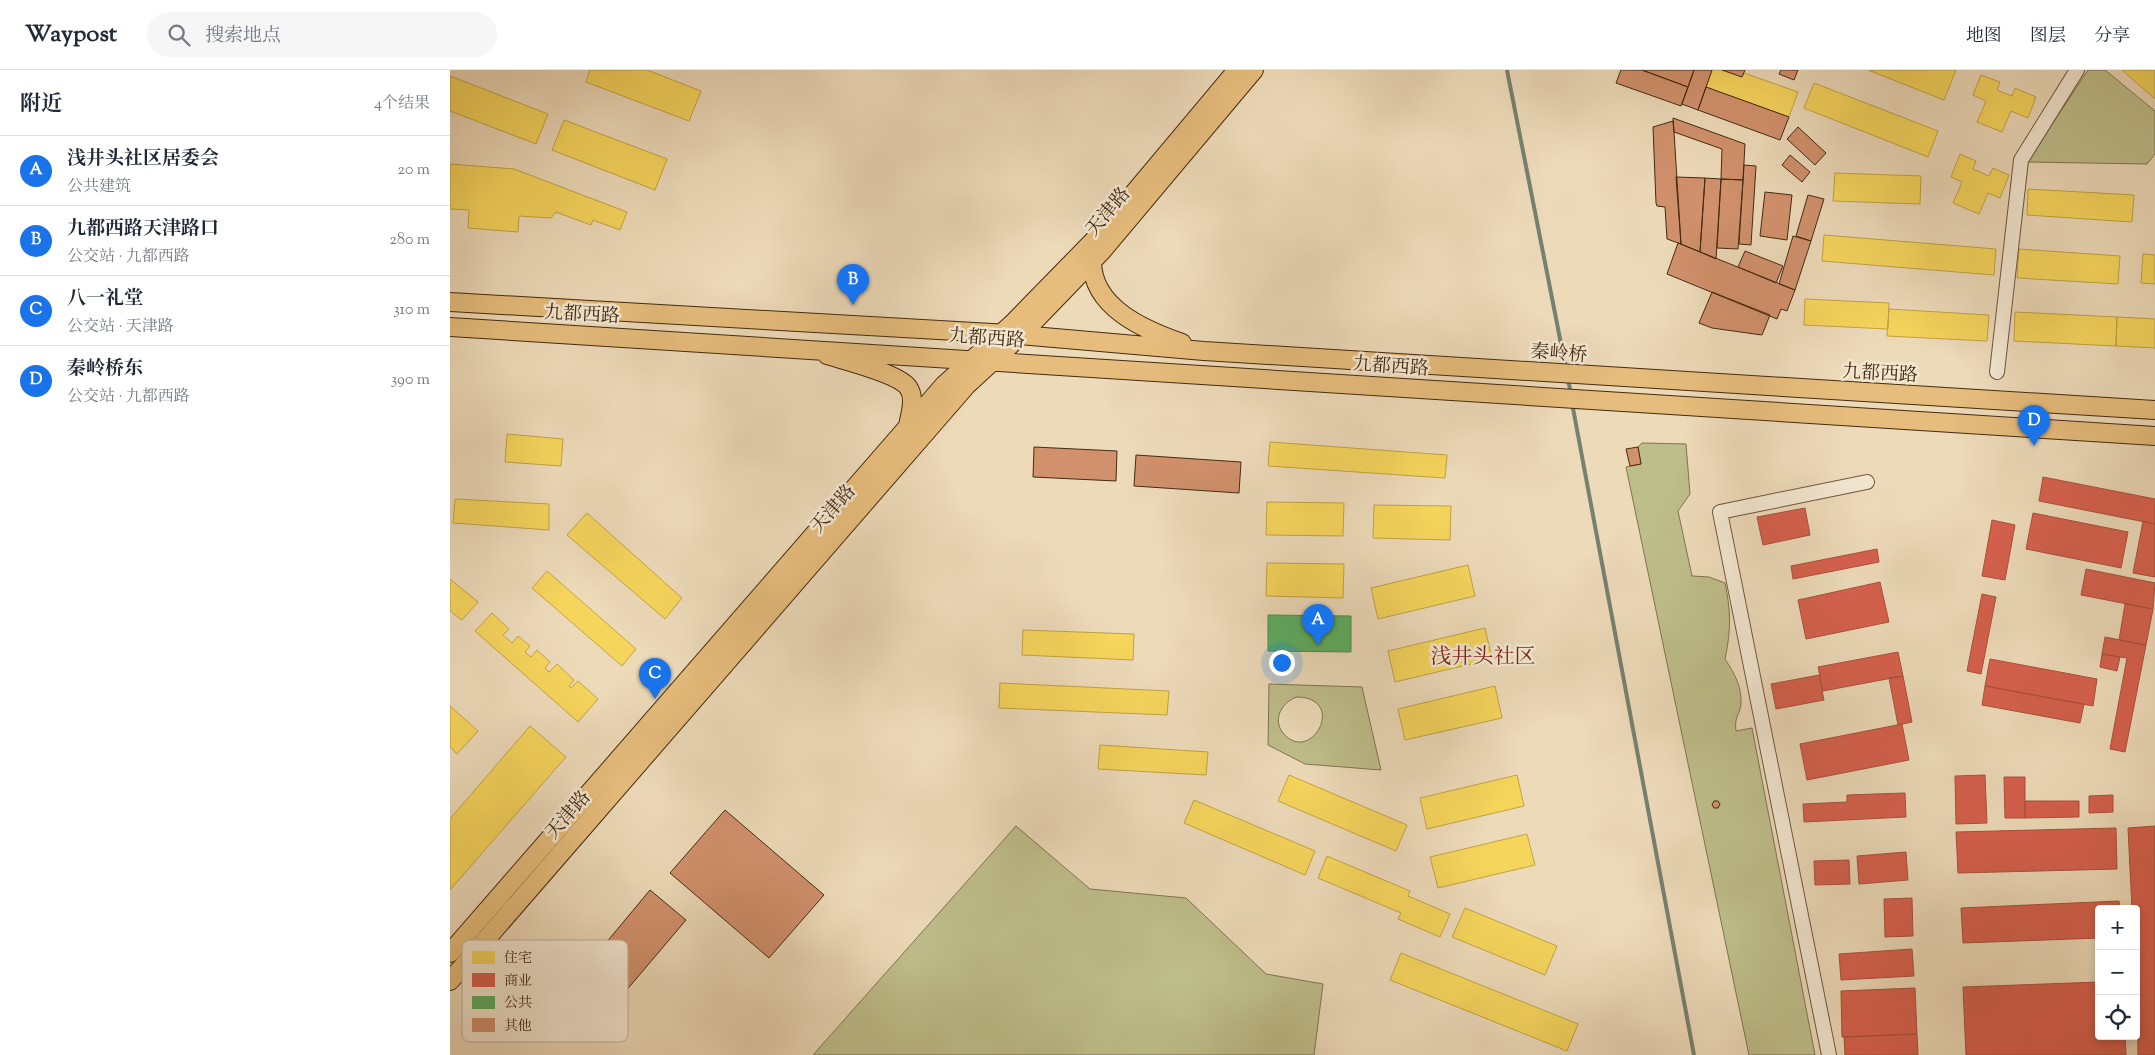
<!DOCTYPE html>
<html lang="zh">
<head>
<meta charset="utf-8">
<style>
  :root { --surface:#fff; --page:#f6f6f7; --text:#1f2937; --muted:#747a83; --line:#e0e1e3; --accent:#1a73e8 }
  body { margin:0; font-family:"Sorts Mill Goudy","Noto Serif SC",serif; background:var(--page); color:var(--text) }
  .controls { position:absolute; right:15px; bottom:15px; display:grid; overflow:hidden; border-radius:5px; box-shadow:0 2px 8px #0003 }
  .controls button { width:45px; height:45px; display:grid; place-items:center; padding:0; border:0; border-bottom:1px solid var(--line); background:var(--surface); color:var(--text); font:25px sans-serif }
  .you { position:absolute; left:831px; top:592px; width:18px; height:18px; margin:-12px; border:4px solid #fff; border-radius:50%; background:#1a73e8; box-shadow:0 0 0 8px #1a73e833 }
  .badge { display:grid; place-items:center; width:32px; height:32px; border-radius:50%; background:var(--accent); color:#fff; font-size:16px; font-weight:700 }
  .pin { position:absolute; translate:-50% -41px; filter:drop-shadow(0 1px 2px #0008) }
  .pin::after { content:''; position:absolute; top:26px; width:18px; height:15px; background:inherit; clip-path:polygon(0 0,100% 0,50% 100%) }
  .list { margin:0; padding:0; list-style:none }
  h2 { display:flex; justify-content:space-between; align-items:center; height:65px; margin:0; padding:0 20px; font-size:21px }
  h2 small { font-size:16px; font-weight:400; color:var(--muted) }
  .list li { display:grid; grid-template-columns:32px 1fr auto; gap:15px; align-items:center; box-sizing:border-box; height:70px; padding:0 20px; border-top:1px solid var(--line) }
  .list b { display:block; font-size:19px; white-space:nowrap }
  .list p { margin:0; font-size:16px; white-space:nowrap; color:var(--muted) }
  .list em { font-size:16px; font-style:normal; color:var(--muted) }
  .icon { flex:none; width:28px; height:28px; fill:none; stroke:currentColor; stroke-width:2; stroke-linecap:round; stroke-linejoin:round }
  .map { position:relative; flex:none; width:1705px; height:985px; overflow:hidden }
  header { display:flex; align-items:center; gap:30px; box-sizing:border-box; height:70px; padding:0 25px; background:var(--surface); border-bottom:1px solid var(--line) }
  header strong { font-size:24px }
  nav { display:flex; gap:28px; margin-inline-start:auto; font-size:18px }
  .search { width:350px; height:45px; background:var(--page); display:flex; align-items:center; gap:12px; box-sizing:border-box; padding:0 18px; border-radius:28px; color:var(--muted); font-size:19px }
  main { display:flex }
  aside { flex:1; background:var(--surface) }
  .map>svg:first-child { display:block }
</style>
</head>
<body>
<header>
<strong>Waypost</strong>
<div class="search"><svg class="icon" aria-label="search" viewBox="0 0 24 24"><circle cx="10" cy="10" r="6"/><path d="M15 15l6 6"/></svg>搜索地点</div>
<nav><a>地图</a><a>图层</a><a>分享</a></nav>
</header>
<main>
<aside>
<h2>附近<small>4个结果</small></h2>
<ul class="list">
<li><span class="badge">A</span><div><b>浅井头社区居委会</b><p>公共建筑</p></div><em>20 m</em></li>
<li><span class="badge">B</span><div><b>九都西路天津路口</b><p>公交站 · 九都西路</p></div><em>280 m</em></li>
<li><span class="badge">C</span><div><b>八一礼堂</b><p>公交站 · 天津路</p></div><em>310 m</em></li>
<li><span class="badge">D</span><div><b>秦岭桥东</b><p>公交站 · 九都西路</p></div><em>390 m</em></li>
</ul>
</aside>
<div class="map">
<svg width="1705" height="985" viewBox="0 0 1705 985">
  <rect width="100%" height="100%" fill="#eddab9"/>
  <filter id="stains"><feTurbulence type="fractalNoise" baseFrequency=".004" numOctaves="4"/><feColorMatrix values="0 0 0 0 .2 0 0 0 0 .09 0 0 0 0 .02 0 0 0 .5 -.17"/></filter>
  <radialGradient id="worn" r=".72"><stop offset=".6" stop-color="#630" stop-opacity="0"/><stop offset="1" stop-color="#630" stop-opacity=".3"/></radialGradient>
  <path fill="#bebe8b" stroke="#81744e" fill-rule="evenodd" d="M1638 0H1655L1705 41V84L1697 94 1577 92Z
    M1192 373 1236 374 1240 424 1228 441 1242 506 1259 507 1275 513C1281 541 1281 561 1275 589 1284 603 1292 616 1291 634 1290 645 1284 646 1286 661L1302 658 1365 985H1299L1176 397 1191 394 1188 377Z
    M819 614 912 617 931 700 855 694 818 675ZM847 627C898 628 861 696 833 663 822 649 832 632 847 627Z
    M566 756 640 819 736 828 816 904 873 914 864 985H363Z"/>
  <path fill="#f6d55c" stroke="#c1a245" d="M140 0H197L251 21 239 51 136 12Z
    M1262 0H1272L1292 7 1294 3 1348 22 1339 47 1256 17Z
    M1418 0H1506L1494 30Z
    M1672 0H1705V29Z
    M1531 5 1550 12 1547 20 1562 26 1565 18 1586 27 1578 48 1561 41 1552 62 1527 52 1536 31 1523 25Z
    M0 6 98 44 86 74 0 41Z
    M1364 13 1488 61 1478 87 1354 38Z
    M114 50 217 89 205 120 102 80Z
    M1510 84 1526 91 1523 99 1539 106 1543 98 1559 105 1550 128 1538 123 1529 144 1503 133 1512 112 1501 107Z
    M0 94 64 99 177 142 170 160 143 150 141 155 106 142 101 148 69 146 68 162 18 158 19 140 0 139Z
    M1385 103 1471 106 1470 134 1383 131Z
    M1578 119 1684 125 1682 152 1577 145Z
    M1374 165 1546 179 1544 205 1372 191Z
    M1569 179 1670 186 1668 214 1567 208Z
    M1693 184 1705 185V214L1691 213Z
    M1355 229 1439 233 1438 259 1354 255Z
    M1439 239 1539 245 1537 271 1437 266Z
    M1565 242 1667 247 1666 276 1564 271Z
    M1667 247 1705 249V278L1666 276Z
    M57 364 113 369 111 396 55 392Z
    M820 372 997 385 995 408 818 396Z
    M5 429 99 434V460L3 453Z
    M817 432 894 433 893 466 816 465Z
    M924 435 1001 436 1000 470 923 468Z
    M137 443 232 528 215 549 117 465Z
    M817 493 894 494 893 528 816 526Z
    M1018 495 1025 526 928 549 921 518Z
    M97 501 186 579 172 596 82 518Z
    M0 509 28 532 12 550 0 541Z
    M42 543 59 559 53 565 62 573 68 566 80 576 75 582 81 587 87 580 100 592 95 598 99 602 107 594 124 610 119 616 121 618 128 611 148 629 128 652 25 561Z
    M1035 558 1042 589 945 612 938 581Z
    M573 560 684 564 683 590 572 585Z
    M550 613 719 621 717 645 549 638Z
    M1045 616 1052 648 955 670 948 639Z
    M0 636 28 661 7 684 0 677Z
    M80 656 116 687 0 820V749Z
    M650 675 758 682 756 705 648 699Z
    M839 705 957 755 946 781 828 731Z
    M1067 705 1074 736 977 759 970 728Z
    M744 730 865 781 855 805 734 753Z
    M1077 764 1085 795 988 818 980 787Z
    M877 786 960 821 958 826 1000 844 990 867 948 849 951 843 868 808Z
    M1015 838 1107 876 1095 905 1002 867Z
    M951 883 1128 954 1117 981 940 910Z"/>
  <path fill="#d6604d" stroke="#aa503b" d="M1593 407 1705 429V454L1589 431Z
    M1355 438 1360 465 1313 475 1307 447Z
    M1583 443 1678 462 1671 498 1576 479Z
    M1542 450 1565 455 1555 510 1532 506Z
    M1693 451 1705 454V507L1683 503Z
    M1427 479 1429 492 1343 509 1341 496Z
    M1636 499 1705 513 1703 539 1631 525Z
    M1430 512 1439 552 1356 569 1348 530Z
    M1532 524 1546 527 1531 604 1517 601Z
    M1675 534 1703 539 1696 575 1669 570Z
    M1655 567 1696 575 1675 682 1660 679 1677 588 1652 584Z
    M1448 582 1453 606 1373 621 1368 597Z
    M1652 584 1670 587 1667 601 1650 597Z
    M1540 589 1647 609 1643 636 1535 616Z
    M1369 605 1374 630 1326 639 1321 614Z
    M1453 606 1462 652 1448 655 1439 608Z
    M1535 616 1634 634 1630 653 1532 635Z
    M1452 654 1459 690 1357 710 1350 674Z
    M1535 705 1537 753 1506 754 1505 706Z
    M1554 707H1575V748H1555Z
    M1455 723 1456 747 1354 752 1353 734 1397 732V725Z
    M1663 725V742L1639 743V726Z
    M1575 731H1629V747L1575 748Z
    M1705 756V985H1688L1686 839H1682L1678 758Z
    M1666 758 1667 799 1508 803 1506 762Z
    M1456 782 1458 810 1409 814 1407 786Z
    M1399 790 1400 814 1365 815 1364 791Z
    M1462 828 1463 866 1435 867 1434 829Z
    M1669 831 1670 839H1649V868L1513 873 1511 838Z
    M1462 879 1464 906 1391 910 1389 884Z
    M1649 912V966H1675L1676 985H1516L1513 917Z
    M1465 918 1467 964 1392 967 1391 921Z
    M1467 964 1468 985H1395L1394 967Z"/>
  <path fill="#5aae61" stroke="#538649" d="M818 545 901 546V582L818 581Z"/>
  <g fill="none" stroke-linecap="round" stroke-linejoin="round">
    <path stroke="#77816f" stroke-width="4" d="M1057 0 1116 299
      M1118 309 1121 324
      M1122 333 1244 985"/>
  </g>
  <path fill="#d1916c" stroke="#442a10" d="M1171 0H1192L1238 17 1231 36 1166 13Z
    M1192 0H1244L1238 17Z
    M1244 0H1262L1248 40 1232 34Z
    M1272 0H1295L1292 7Z
    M1331 0H1348L1344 10 1329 4Z
    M1256 17 1339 47 1330 70 1248 40Z
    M1223 48 1295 74 1293 110 1271 109 1272 79 1224 62Z
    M1223 51 1224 62 1231 174 1217 169 1215 137 1207 136 1206 133 1203 57Z
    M1348 57 1376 83 1365 95 1337 69Z
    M1340 85 1360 102 1352 112 1332 95Z
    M1294 95 1306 96 1301 175 1289 174Z
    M1226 107 1255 108 1250 182 1231 174Z
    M1255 108 1271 109 1266 189 1250 182Z
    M1271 109 1293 110 1288 179 1267 178Z
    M1315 122 1342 125 1337 170 1310 166Z
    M1358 125 1374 129 1361 171 1346 166Z
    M1343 166 1361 171 1345 220 1329 214Z
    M1228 173 1345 220 1337 241 1331 239 1327 249 1217 204Z
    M1295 181 1333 196 1326 213 1288 197Z
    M1262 222 1320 245 1312 265 1262 258 1249 253Z
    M584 377 667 381 666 411 583 407Z
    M1188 377 1191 394 1180 396 1176 379Z
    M686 385 791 392 789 423 684 416Z
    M1264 731H1268L1270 734 1268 738H1264L1262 735Z
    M275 740 374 825 319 888 220 803Z
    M200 820 236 850 175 922 140 892Z"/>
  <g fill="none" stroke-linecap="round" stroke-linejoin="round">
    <g stroke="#6e563a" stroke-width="16">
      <path id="minor" d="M1547 302 1571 90 1627 0
        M1379 985 1270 442 1417 412"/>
    </g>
    <g stroke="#442a10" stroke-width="20">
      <path id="major" d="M642 191C642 238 695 260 732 273
        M0 232 559 264 754 281 1705 340
        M0 257C569 290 1137 330 1705 366
        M377 285C396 291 447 303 458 317 466 328 460 344 458 356
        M0 883 494 315 562 254 647 167 787 0
        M0 911 516 316 568 268 652 181 804 0"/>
    </g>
    <use href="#minor" stroke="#f3e7d2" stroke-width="14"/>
    <use href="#major" stroke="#e6bd7c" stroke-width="18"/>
  </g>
  <g text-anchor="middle" stroke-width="5" stroke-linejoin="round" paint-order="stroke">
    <g font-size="19" fill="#442a10" stroke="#f3e7d2">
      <text transform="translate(657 141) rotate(-50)" y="7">天津路</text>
      <text transform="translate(132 243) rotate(3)" y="7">九都西路</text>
      <text transform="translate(537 267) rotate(4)" y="7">九都西路</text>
      <text transform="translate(1109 282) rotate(4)" y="7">秦岭桥</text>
      <text transform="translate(941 295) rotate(4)" y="7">九都西路</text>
      <text transform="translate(1430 302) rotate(3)" y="7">九都西路</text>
      <text transform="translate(382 438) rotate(-49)" y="7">天津路</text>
      <text transform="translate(117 744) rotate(-49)" y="7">天津路</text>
    </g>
    <g font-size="21" fill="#7a1f14" stroke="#f3e7d2">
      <text x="1033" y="593">浅井头社区</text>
    </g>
  </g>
  <rect x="12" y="870" width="166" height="102" rx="8" fill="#f3e7d2" stroke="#beae98" stroke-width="1"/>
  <rect x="22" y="881" width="23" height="13" fill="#f6d55c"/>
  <rect x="22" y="903" width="23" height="14" fill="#d6604d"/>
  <rect x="22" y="926" width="23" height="13" fill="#5aae61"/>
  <rect x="22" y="948" width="23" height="14" fill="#d1916c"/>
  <g font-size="14" fill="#442a10">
    <text x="54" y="892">住宅</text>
    <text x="54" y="915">商业</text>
    <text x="54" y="937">公共</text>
    <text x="54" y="960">其他</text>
  </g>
  <rect width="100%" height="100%" filter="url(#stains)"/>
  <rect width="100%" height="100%" fill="url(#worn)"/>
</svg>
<div class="controls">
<button>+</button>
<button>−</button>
<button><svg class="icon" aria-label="locate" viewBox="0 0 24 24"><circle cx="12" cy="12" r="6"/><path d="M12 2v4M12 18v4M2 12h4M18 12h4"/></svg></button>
</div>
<div class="you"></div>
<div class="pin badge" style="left:868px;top:575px">A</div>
<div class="pin badge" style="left:403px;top:235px">B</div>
<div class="pin badge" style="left:205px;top:629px">C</div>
<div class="pin badge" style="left:1584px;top:376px">D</div>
</div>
</main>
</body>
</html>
